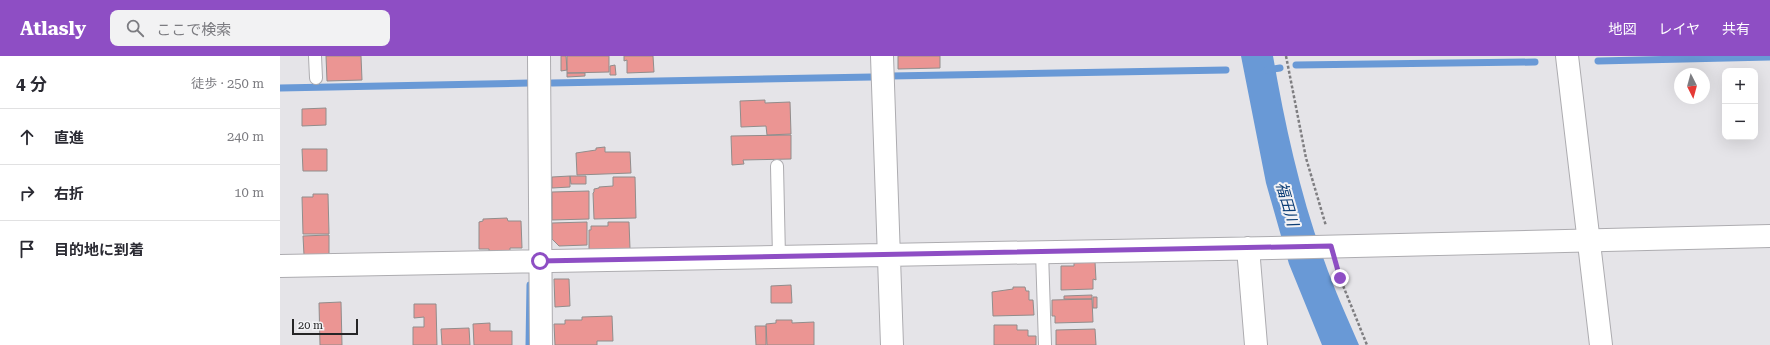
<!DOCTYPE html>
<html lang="ja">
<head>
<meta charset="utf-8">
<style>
  :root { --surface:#fff; --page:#f2f2f3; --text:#2b2b33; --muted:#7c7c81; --line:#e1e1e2; --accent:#8e4ec4 }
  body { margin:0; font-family:"Roboto Serif","Noto Sans JP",serif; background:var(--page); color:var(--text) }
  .controls { position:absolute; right:12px; top:12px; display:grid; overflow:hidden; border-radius:8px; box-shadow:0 4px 16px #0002 }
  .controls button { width:36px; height:36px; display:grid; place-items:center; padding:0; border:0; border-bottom:1px solid var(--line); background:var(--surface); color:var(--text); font:20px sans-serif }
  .compass { position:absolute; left:1394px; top:12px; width:36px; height:36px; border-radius:50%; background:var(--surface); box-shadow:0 4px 16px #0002; rotate:174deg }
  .scale { position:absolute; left:12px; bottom:10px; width:66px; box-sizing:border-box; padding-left:4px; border:2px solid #252526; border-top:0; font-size:11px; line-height:14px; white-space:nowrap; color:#252526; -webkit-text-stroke:3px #f2f2f5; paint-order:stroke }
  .stop { position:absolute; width:12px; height:12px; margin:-9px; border:3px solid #8e4ec4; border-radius:50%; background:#fff }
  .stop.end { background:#8e4ec4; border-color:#fff; box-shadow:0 1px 4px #0008 }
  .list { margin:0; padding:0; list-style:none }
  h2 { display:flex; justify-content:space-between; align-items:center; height:52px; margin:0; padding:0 16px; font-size:17px }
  h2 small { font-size:13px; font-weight:400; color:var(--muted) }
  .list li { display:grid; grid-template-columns:26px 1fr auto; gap:12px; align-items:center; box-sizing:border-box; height:56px; padding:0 16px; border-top:1px solid var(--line) }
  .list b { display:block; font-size:15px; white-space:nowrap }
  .list em { font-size:13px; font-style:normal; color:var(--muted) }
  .icon { flex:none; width:22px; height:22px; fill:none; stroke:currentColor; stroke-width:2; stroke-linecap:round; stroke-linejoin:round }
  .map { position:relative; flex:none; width:1490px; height:289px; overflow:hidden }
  header { display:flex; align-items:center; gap:24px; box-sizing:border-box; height:56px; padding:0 20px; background:var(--accent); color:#fff }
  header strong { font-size:19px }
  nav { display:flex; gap:22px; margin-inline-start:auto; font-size:14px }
  .search { width:280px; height:36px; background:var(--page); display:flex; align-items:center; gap:10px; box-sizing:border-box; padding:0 14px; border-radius:8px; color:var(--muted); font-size:15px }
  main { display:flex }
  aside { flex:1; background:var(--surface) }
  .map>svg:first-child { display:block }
</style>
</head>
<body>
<header>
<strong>Atlasly</strong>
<div class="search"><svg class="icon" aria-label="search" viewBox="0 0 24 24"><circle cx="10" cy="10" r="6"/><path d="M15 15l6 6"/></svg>ここで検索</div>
<nav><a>地図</a><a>レイヤ</a><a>共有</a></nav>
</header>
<main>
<aside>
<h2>4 分<small>徒歩 · 250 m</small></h2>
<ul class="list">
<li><svg class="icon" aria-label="ahead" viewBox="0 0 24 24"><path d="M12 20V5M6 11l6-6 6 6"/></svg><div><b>直進</b></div><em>240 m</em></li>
<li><svg class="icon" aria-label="right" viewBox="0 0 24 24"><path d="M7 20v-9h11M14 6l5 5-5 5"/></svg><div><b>右折</b></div><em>10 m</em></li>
<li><svg class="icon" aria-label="arrive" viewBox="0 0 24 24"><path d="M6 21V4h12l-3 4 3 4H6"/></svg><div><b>目的地に到着</b></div></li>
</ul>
</aside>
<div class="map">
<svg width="1490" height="289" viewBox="0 0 1490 289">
  <rect width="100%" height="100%" fill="#e5e4e8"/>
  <path fill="#6999d6" d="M961 0H993C1005 69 1020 138 1044 204 1054 233 1067 261 1079 289H1042L1009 208 986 127Z"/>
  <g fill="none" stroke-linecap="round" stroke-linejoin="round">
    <path stroke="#6999d6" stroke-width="7" d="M1318 5 1490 1
      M1016 9 1255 6
      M987 14 1000 12
      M611 20 946 14
      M272 27 592 21
      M0 32 249 27
      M249 289 250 229"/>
  </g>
  <path fill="#eb9593" stroke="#918d8c" d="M46 0H81L82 24 47 25Z
    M281 0H286L287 14 281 15Z
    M287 0H329V16L287 17Z
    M344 0H373L374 16 347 17V4L344 5Z
    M618 0H660V12L618 13Z
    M335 9 336 19H330V10Z
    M287 17H305V20L287 21Z
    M485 44V47L510 46 511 78 487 79 486 70 461 71 460 45Z
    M46 52V69L22 70V53Z
    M511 79V103L463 104 464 108 452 109 451 80Z
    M325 91V96H350L351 117 297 119 296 97 316 94V92Z
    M22 93H47V115H23Z
    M290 120V131L272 132V121Z
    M290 120H306V128H291Z
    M333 121H355L356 162 314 163 313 137 314 136V133L319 132V131L333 130Z
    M309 135V163L272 164V136Z
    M33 138H48L49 178H23L22 141H33Z
    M227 162 228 165H241L242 192H230V195H209V193H199V166L203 165V163Z
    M307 166V189L279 190 272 183V167Z
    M328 166H349L350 193 309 194V174H311V170H328Z
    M49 179V199H24L23 180Z
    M815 206 816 224 813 223V233L781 234V210H794V207Z
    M274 223H289L290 250 275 251Z
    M511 229 512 247H491V230Z
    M733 231H745L746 235H749V244H753L754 259 713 260 712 236 733 233Z
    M812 239V243H784V240Z
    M813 241H817V252H813Z
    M812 243 813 266 775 267V260H772V244Z
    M61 246 62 289H40L39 247Z
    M134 248H156L157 289H133V271H144V261L134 262Z
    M332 260 333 285H317V289H275L274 268H285V264H302V261Z
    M496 264H512V267L534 266V289H487L486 268 496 267Z
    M210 267V275H232V289H194L193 268Z
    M714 269H737V274H748V280H756V289H714Z
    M475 270H486V289H476Z
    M189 272 190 289H162L161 273Z
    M815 273 816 289H776V274Z"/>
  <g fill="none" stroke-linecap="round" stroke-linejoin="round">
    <g stroke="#adacb0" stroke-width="14">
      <path id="service" d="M35 0 36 22
        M497 110 499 201
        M762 196 765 289"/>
    </g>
    <g stroke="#adacb0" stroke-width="24">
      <path id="minor" d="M259 0 261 289
        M602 0 612 289
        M968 192 976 289
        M0 210 992 192 1490 180"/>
    </g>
    <g stroke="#adacb0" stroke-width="24">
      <path id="tertiary" d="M1287 0 1321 289"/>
    </g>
    <path stroke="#7f7e81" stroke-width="2.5" stroke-dasharray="3 2" stroke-linecap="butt" d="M1006 0 1026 102 1046 170
      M1057 211 1060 222 1087 289"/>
    <use href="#service" stroke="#fff" stroke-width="12"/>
    <use href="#minor" stroke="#fff" stroke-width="22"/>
    <use href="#tertiary" stroke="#fff" stroke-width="22"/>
  </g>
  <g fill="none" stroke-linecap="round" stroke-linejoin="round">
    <path stroke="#8e4ec4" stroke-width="5" d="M260 205 1051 190 1060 222"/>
  </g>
  <g text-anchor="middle" stroke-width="4" stroke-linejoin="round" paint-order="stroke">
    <g font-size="15" font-style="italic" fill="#0c3e76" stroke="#f2f2f5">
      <text transform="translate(1007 148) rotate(74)" y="5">福田川</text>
    </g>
  </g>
</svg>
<div class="controls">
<button>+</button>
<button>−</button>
</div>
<svg class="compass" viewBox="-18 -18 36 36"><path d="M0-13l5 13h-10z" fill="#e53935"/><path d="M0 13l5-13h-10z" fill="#7c7c81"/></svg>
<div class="scale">20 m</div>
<div class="stop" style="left:260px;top:205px"></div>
<div class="stop end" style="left:1060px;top:222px"></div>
</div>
</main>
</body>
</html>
